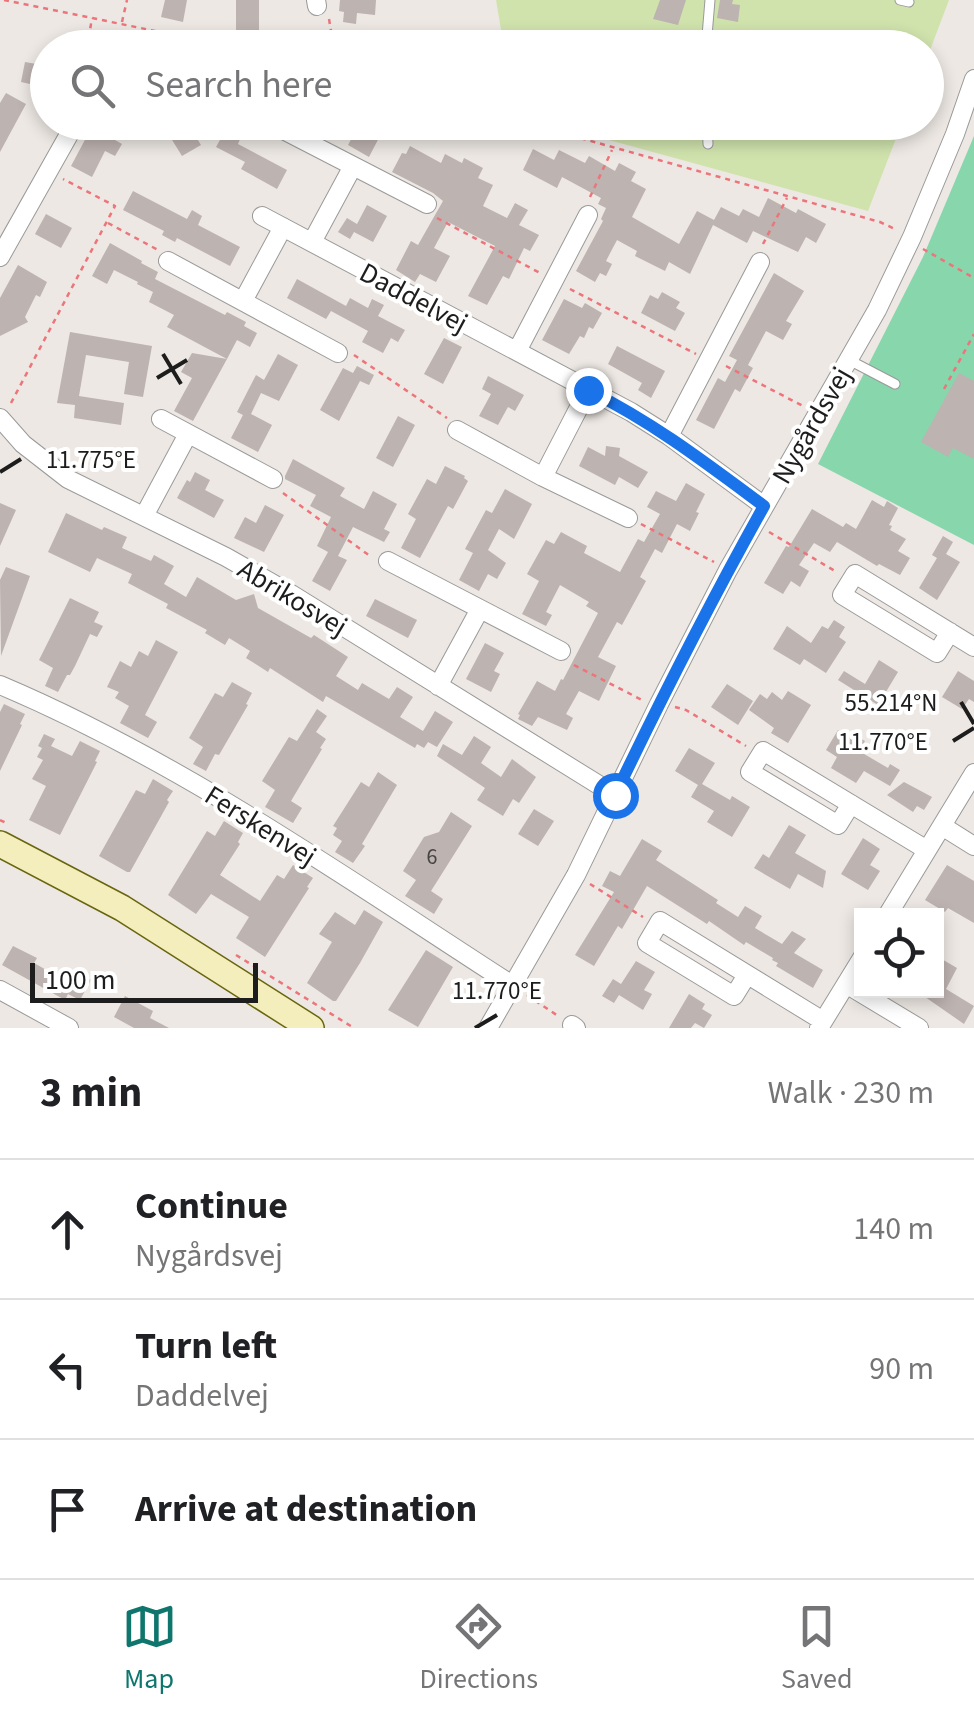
<!DOCTYPE html>
<html lang="en">
<head>
<meta charset="utf-8">
<style>
  :root { --surface:#fff; --page:#f2f2f2; --text:#202124; --muted:#757577; --line:#e0e0e0; --accent:#0f766e }
  body { margin:0; font-family:"Source Sans 3",sans-serif; background:var(--page); color:var(--text) }
  .controls { position:absolute; right:30px; bottom:30px; display:grid; overflow:hidden; border-radius:0px; box-shadow:0 5px 15px #0003 }
  .controls button { width:90px; height:90px; display:grid; place-items:center; padding:0; border:0; border-bottom:2px solid var(--line); background:var(--surface); color:var(--text); font:50px sans-serif }
  .scale { position:absolute; left:30px; bottom:25px; width:228px; box-sizing:border-box; padding-left:10px; border:5px solid #1d1d1d; border-top:0; font-size:28px; line-height:35px; white-space:nowrap; color:#1d1d1d; -webkit-text-stroke:8px #fff; paint-order:stroke }
  .stop { position:absolute; width:30px; height:30px; margin:-22px; border:8px solid #1a73e8; border-radius:50%; background:#fff }
  .stop.end { background:#1a73e8; border-color:#fff; box-shadow:0 2px 10px #0008 }
  .list { margin:0; padding:0; list-style:none }
  h2 { display:flex; justify-content:space-between; align-items:center; height:130px; margin:0; padding:0 40px; font-size:42px }
  h2 small { font-size:32px; font-weight:400; color:var(--muted) }
  .list li { display:grid; grid-template-columns:65px 1fr auto; gap:30px; align-items:center; box-sizing:border-box; height:140px; padding:0 40px; border-top:2px solid var(--line) }
  .list b { display:block; font-size:38px; white-space:nowrap }
  .list p { margin:0; font-size:32px; white-space:nowrap; color:var(--muted) }
  .list em { font-size:32px; font-style:normal; color:var(--muted) }
  .icon { flex:none; width:55px; height:55px; fill:none; stroke:currentColor; stroke-width:2; stroke-linecap:round; stroke-linejoin:round }
  .map { position:relative; flex:none; width:974px; height:1028px; overflow:hidden }
  .search { position:absolute; background:var(--surface); box-shadow:0 5px 15px #0003; left:30px; right:30px; top:30px; height:110px; display:flex; align-items:center; gap:25px; box-sizing:border-box; padding:0 35px; border-radius:55px; color:var(--muted); font-size:38px }
  .sheet { height:550px; background:var(--surface) }
  nav { display:flex; justify-content:space-around; align-items:center; box-sizing:border-box; height:140px; border-top:2px solid var(--line); background:var(--surface); font-size:28px; color:var(--muted) }
  nav a { display:grid; justify-items:center; gap:5px }
  nav .on { color:var(--accent) }
  .map>svg:first-child { display:block }
</style>
</head>
<body>
<div class="map">
<svg width="974" height="1028" viewBox="0 0 974 1028">
  <rect width="100%" height="100%" fill="#ede8e3"/>
  <path fill="#d0e3ad" d="M496 0H949L927 58 926 48 504 47Z
    M547 123H902L868 211Z"/>
  <path fill="#88d6ac" d="M974 136V545L818 464 923 257Z"/>
  <path fill="#bdb3b0" d="M165 0H187L183 22 161 17Z
    M236 0H259V34H236Z
    M340 0H376L375 15 357 13 356 24 343 22 344 12 339 11Z
    M660 0H686L678 25 653 19Z
    M720 0H733L732 4 740 5 738 22 717 18Z
    M25 62 48 66V88L21 82Z
    M6 93 26 104 0 152V103Z
    M161 122H187L201 145 182 156Z
    M334 122H368L383 130 369 157 348 145 355 132Z
    M96 129 122 144 115 156 105 151 92 177 71 166 87 136 91 139Z
    M225 131 240 139 238 144 287 170 277 189 241 169 245 162 216 147Z
    M410 146 441 163 445 154 462 163 464 158 483 168 478 178 493 185 483 206 507 218 515 203 528 210 519 225 539 235 530 251 524 248 509 279 503 276 487 305 468 296 495 246 448 222 434 248 450 256 436 282 420 274 415 282 396 270 411 241 418 245 443 201 433 193 392 172 402 153 406 154Z
    M533 149 554 160 559 150 585 163 589 156 615 171 619 163 636 172 631 181 646 189 632 217 679 244 697 211 714 220 721 207 739 216 743 209 759 217 768 198 796 213 798 209 826 224 816 243 806 237 798 252 753 231 747 243 713 225 690 274 669 262 665 271 635 256 637 251 617 240 606 261 612 264 606 276 600 273 595 282 576 271 603 221 601 219 606 208 598 204 601 198 562 177 557 188 523 170Z
    M133 191 187 219 192 210 202 216 198 225 240 247 230 266 177 238 175 242 162 235 164 231 123 210Z
    M367 205 387 216 373 242 354 232 350 239 338 232 347 218 357 224Z
    M46 214 72 228 61 248 35 234Z
    M110 243 142 261 141 263 158 272 155 279 225 315 227 312 246 322 244 326 257 333 250 347 237 340 227 359 167 327 174 315 149 302 153 292 137 284 138 282 114 270 107 284 92 276Z
    M18 265 47 282 40 297 36 295 25 317 28 322 0 336V298Z
    M774 273 804 291 786 321 792 324 783 340 766 331 748 365 753 368 740 392 735 389 714 429 696 420 718 378 725 382 737 360 729 356Z
    M297 279 346 306 350 298 368 308 372 299 384 305 378 316 405 330 398 342 391 338 383 353 362 342 368 331 331 311 326 319 287 298Z
    M662 292 680 302 676 308 685 313 675 331 641 313 650 295 658 299Z
    M564 299 582 308 585 303 602 313 593 329 589 327 584 338 580 336 569 354 542 340Z
    M70 332 152 346 143 397 124 394 129 362 86 355 79 396 124 403 121 425 74 418 75 405 57 403Z
    M444 338 462 347 443 384 424 374Z
    M617 346 665 371 651 398 638 390 642 383 608 364Z
    M192 353 227 359 193 421 174 411 192 378 181 372Z
    M278 354 298 365 279 401 261 393 251 414 272 425 258 452 231 438 243 415 237 412 256 375 264 380Z
    M357 366 374 375 369 385 360 381 339 421 320 410 343 368 353 373Z
    M959 373 974 381V459L953 448 948 457 921 442Z
    M488 376 524 395 515 411 508 407 498 425 479 416 491 394 482 389Z
    M398 416 415 425 393 467 376 458Z
    M606 446 620 448 619 456 648 472 638 488 619 477 615 485 579 466 588 447 605 456Z
    M293 459 345 488 340 496 364 509 373 491 397 504 384 529 390 532 384 542 353 527 338 556 347 560 330 591 312 581 328 552 317 546 331 517 310 506 316 495 285 479V476Z
    M445 466 465 476 464 478 468 481 453 509 448 506 420 558 401 548 416 519 408 514 427 479 436 484Z
    M195 472 210 480 205 490 224 500 214 518 177 498 187 480 190 482Z
    M686 483 705 494 696 512 699 513 690 531 677 524 662 553 655 549 640 577 646 581 622 625 617 622 598 657 616 666 599 701 579 691 566 714 573 718 567 730 538 717 532 726 518 719 520 715 518 714 537 681 555 691 561 679 563 680 598 613 586 606 589 602 560 585 546 612 552 615 546 626 522 614 539 581 527 574 546 540 554 544 561 532 587 546 584 553 620 572 638 539 644 542 660 514 647 507 656 491 676 501Z
    M505 489 532 504 514 539 499 529 488 550 506 563 497 579 488 574 479 591 459 580 473 553 465 549 486 510 492 513Z
    M872 500 884 507 887 501 898 508 889 525 892 526 890 530 906 539 898 551 910 558 900 575 879 564 877 566 837 542 830 552 814 543 799 565 809 571 800 587 791 581 783 594 764 583 786 546 789 547 812 509 843 527 846 523 856 529Z
    M0 503 16 510 0 546Z
    M265 505 284 515 264 552 234 538 245 517 256 523Z
    M66 513 102 530 104 527 127 537 122 548 151 561 154 555 174 566 164 584 186 597 197 577 236 600 254 594 258 608 311 638 314 635 348 657 336 676 358 690 362 683 389 699 397 687 413 697 400 717 423 731 435 711 453 722 437 747 428 742 424 748 417 744 415 748 326 696 323 702 270 668 268 672 246 658 250 651 229 638 225 645 205 633 207 630 166 608 168 604 128 583 132 574 97 558 90 572 48 552Z
    M943 536 953 542 946 554 960 562 937 600 919 588 937 558 932 555Z
    M6 567 30 576 1 656 0 580Z
    M70 598 99 612 94 622 103 626 97 637 90 634 75 666 70 675H67L58 692 45 686 53 668 39 660Z
    M375 599 417 620 408 638 366 616Z
    M834 620 845 627 839 637 846 642 826 673 804 659 800 665 773 649 787 626 811 643 822 626 828 629Z
    M156 640 178 652 145 715 157 722 148 738 120 723 129 706 115 698 119 692 107 687 120 661 131 667 139 651 148 656Z
    M485 643 504 653 494 671 500 674 491 692 466 679Z
    M879 660 898 672 878 705 838 680 844 671 865 684Z
    M958 671 974 681V702L969 699 962 709 942 697Z
    M232 682 252 693 246 704 248 705 219 755 215 754 206 771 193 764 203 747 189 738 215 693 223 697Z
    M727 684 753 701 738 725 711 707Z
    M788 691 811 705 788 743 771 733 774 728 749 710 760 694 767 699 772 692 782 700Z
    M4 704 25 714 20 724 22 725 0 771V712Z
    M317 709 327 716 316 732 326 739 320 748 322 749 291 801 302 808 293 823 265 807 275 790 262 781 289 737 297 741Z
    M838 730 849 737 851 733 865 741 859 751 888 768 890 764 900 770 890 786 864 771 856 783 831 768 837 757 826 750Z
    M44 734 55 739 51 746 72 756 80 741 100 751 95 761 97 762 60 835 29 820 46 786 32 779 43 760 37 757 42 748 38 746Z
    M474 736 491 747 481 763 501 777 512 759 536 777 519 803 513 799 503 816 477 800 485 788 437 756 443 744 462 755Z
    M689 748 715 763 702 784 730 800 732 796 750 807 732 837 707 822 714 811 691 797 698 785 675 771Z
    M378 772 397 785 362 844 365 846 353 863 335 852 342 841 333 835 337 828 333 826 361 782 369 787Z
    M153 779 173 791 167 800 169 802 130 872H127L99 856 136 790 145 794Z
    M904 782 932 797 924 810 917 806 913 812 887 795Z
    M534 809 554 821 538 846 518 834Z
    M451 812 472 826 431 891 443 899 434 914 405 896 416 880 403 871 424 837 439 832Z
    M224 821 243 833 238 842 240 844 220 875 260 901 277 875 284 879 293 865 313 878 307 887 309 888 265 957 236 938 249 917 211 894 196 914 168 895 207 831 215 836Z
    M789 825 806 835 795 853 826 871 823 888 798 874 790 889 754 868 763 854 769 858Z
    M863 838 880 849 870 865 880 871 868 890 841 874Z
    M642 839 662 851 656 860 718 900 716 903 738 917 745 906 762 916 755 928 782 944 792 931 806 939 794 953 823 970 813 988 776 966 778 963 772 960 773 958 746 942 744 945 709 921 707 924 647 886 622 929 618 926 594 966 575 955 614 892 602 886 610 871 620 876Z
    M947 865 974 881V923L948 908 945 912 925 900Z
    M364 910 383 922 360 963 336 1001H333L307 983 332 942 319 934 335 912 355 925Z
    M13 946 37 958 34 963 57 976 60 971 75 979 79 973 91 980 80 1000 68 994 65 1000 2 965Z
    M426 950 453 967 418 1027 388 1010Z
    M940 958 957 968 946 989 974 1006 964 1024 915 990H936Z
    M636 961 655 972 644 990 652 994 643 1010 619 995 614 1003 602 996 613 979 621 984Z
    M689 994 705 1004 702 1009 712 1015 704 1028 695 1023 691 1028H669Z
    M125 996 153 1011 150 1018 169 1028H134L114 1017Z"/>
  <g fill="none" stroke-linecap="round" stroke-linejoin="round">
    <g stroke="#9a9a9a" stroke-width="11">
      <path id="lane" d="M900 0 909 2
        M520 39 550 48
        M706 48 710 0
        M707 122 708 144
        M825 122 865 133
        M849 360 895 384"/>
    </g>
    <g stroke="#9a9a9a" stroke-width="20">
      <path id="street" d="M316 0 317 6
        M268 122 427 204
        M262 216 631 412 669 436 764 506
        M312 242 353 166
        M0 257 76 122
        M168 261 338 353
        M243 301 283 227
        M517 351 588 215
        M0 418 23 444 68 479 226 557 291 594 615 795
        M161 419 273 479
        M457 430 543 477 628 518
        M669 436 760 262
        M543 477 588 390
        M144 516 188 434
        M388 561 561 651
        M950 632 937 653 842 595 855 574 974 647
        M0 685C182 762 346 878 512 985
        M438 686 480 609
        M851 804 838 825 750 772 763 751 927 850
        M942 826 974 846
        M887 916 974 773
        M747 975 734 996 647 943 660 921 823 1021
        M846 984 919 1028
        M0 990 69 1028
        M572 1025 576 1028
        M488 1028 576 875 659 704 728 570 877 310 912 237 955 134 974 79
        M819 1028 862 958"/>
    </g>
    <g stroke="#69650e" stroke-width="28">
      <path id="secondary" d="M0 844 122 908 311 1028"/>
    </g>
    <path stroke="#ed747a" stroke-width="2.5" stroke-dasharray="5 5" stroke-linecap="butt" d="M4 0 238 48
      M329 19 334 48
      M122 22 127 0
      M87 48 92 18
      M523 122 880 222 897 230
      M590 197 612 150
      M437 218 540 273
      M108 223 158 250
      M763 244 787 198
      M923 249 974 278
      M570 289 696 354
      M354 355 447 418
      M726 366 803 406
      M944 389 974 334
      M11 403 115 206 63 179
      M283 493 370 556
      M641 524 714 562
      M769 532 835 571
      M574 665 642 700
      M675 707 686 710 746 746
      M0 820 8 824
      M590 884 643 917
      M236 955 354 1028
      M527 995 558 1016"/>
    <use href="#lane" stroke="#fff" stroke-width="9"/>
    <use href="#street" stroke="#fff" stroke-width="18"/>
    <use href="#secondary" stroke="#f3eebb" stroke-width="25"/>
  </g>
  <g fill="none" stroke-linecap="round" stroke-linejoin="round">
    <path stroke="#1a73e8" stroke-width="12" d="M588 390C654 423 706 463 764 506 711 601 662 697 615 795"/>
  </g>
  <path fill="none" stroke="#1d1d1d" stroke-width="4" d="M163 354 181 384M157 378 187 360M0 472 21 459M961 702 974 724M953 741 974 728M475 1028 497 1015"/>
  <g text-anchor="middle" stroke-width="8" stroke-linejoin="round" paint-order="stroke">
    <g font-size="22" fill="#454242">
      <text x="432" y="864">6</text>
    </g>
    <g font-size="28" fill="#1d1d1d" stroke="#fff">
      <text transform="translate(414 297) rotate(28)" y="10">Daddelvej</text>
      <text transform="translate(811 425) rotate(-60)" y="10">Nygårdsvej</text>
      <text transform="translate(293 597) rotate(31)" y="10">Abrikosvej</text>
      <text transform="translate(261 825) rotate(32)" y="10">Ferskenvej</text>
    </g>
  </g>
  <g font-size="25" text-anchor="middle" fill="#1d1d1d" stroke="#fff" stroke-width="8" stroke-linejoin="round" paint-order="stroke">
    <text x="91" y="468">11.775°E</text>
    <text x="891" y="711">55.214°N</text>
    <text x="883" y="750">11.770°E</text>
    <text x="497" y="999">11.770°E</text>
  </g>
</svg>
<div class="controls">
<button><svg class="icon" aria-label="locate" viewBox="0 0 24 24"><circle cx="12" cy="12" r="6"/><path d="M12 2v4M12 18v4M2 12h4M18 12h4"/></svg></button>
</div>
<div class="scale">100 m</div>
<div class="stop" style="left:615px;top:795px"></div>
<div class="stop end" style="left:588px;top:390px"></div>
<div class="search"><svg class="icon" aria-label="search" viewBox="0 0 24 24"><circle cx="10" cy="10" r="6"/><path d="M15 15l6 6"/></svg>Search here</div>
</div>
<section class="sheet">
<h2>3 min<small>Walk · 230 m</small></h2>
<ul class="list">
<li><svg class="icon" aria-label="ahead" viewBox="0 0 24 24"><path d="M12 20V5M6 11l6-6 6 6"/></svg><div><b>Continue</b><p>Nygårdsvej</p></div><em>140 m</em></li>
<li><svg class="icon" aria-label="left" viewBox="0 0 24 24"><path d="M17 20v-9H6M10 6l-5 5 5 5"/></svg><div><b>Turn left</b><p>Daddelvej</p></div><em>90 m</em></li>
<li><svg class="icon" aria-label="arrive" viewBox="0 0 24 24"><path d="M6 21V4h12l-3 4 3 4H6"/></svg><div><b>Arrive at destination</b></div></li>
</ul>
</section>
<nav>
<a class="on"><svg class="icon" aria-label="map" viewBox="0 0 24 24"><path d="M3 6l6-2 6 2 6-2v14l-6 2-6-2-6 2zM9 4v14M15 6v14"/></svg>Map</a>
<a><svg class="icon" aria-label="directions" viewBox="0 0 24 24"><path d="M12 3l9 9-9 9-9-9zM9 14v-3h6M13 9l2 2-2 2"/></svg>Directions</a>
<a><svg class="icon" aria-label="saved" viewBox="0 0 24 24"><path d="M7 4h10v16l-5-4-5 4z"/></svg>Saved</a>
</nav>
</body>
</html>
